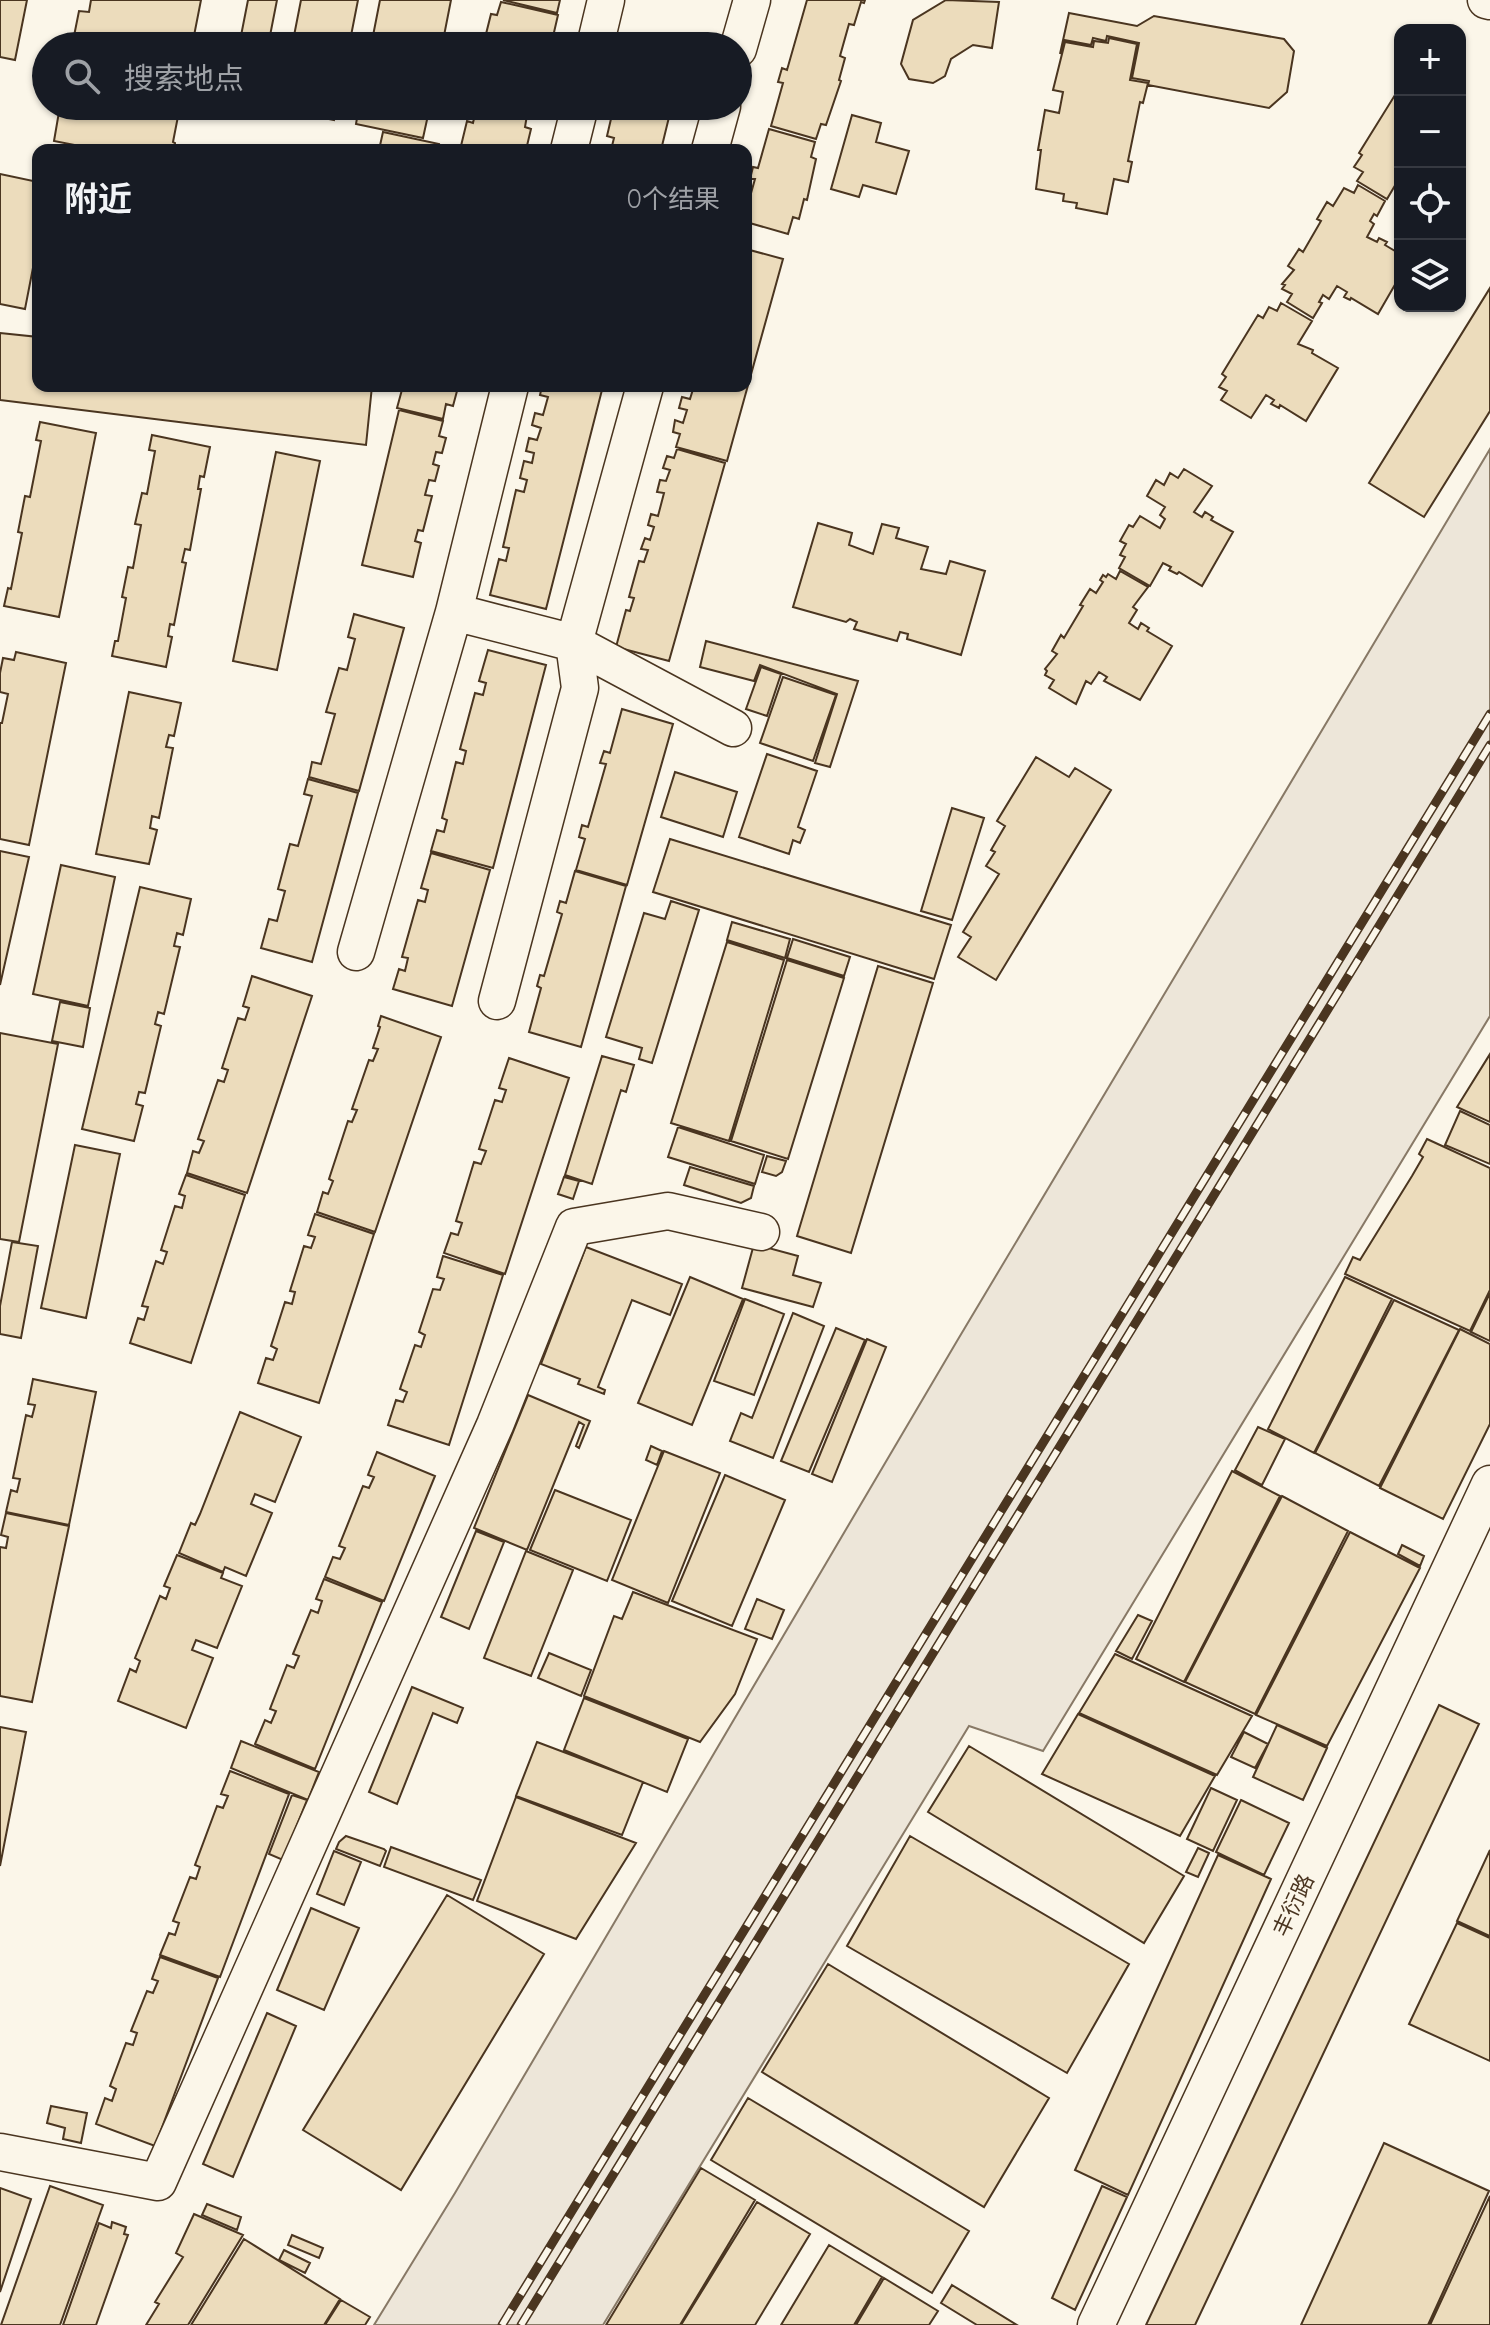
<!DOCTYPE html>
<html lang="zh">
<head>
<meta charset="utf-8">
<style>
  :root { --surface:#171b24; --page:#20242c; --text:#f1f3f6; --muted:#9ea1a6; --line:#363941 }
  body { margin:0; font-family:Quicksand,"Noto Sans SC",sans-serif; background:var(--page); color:var(--text) }
  .controls { position:absolute; right:24px; top:24px; display:grid; overflow:hidden; border-radius:16px; box-shadow:0 2px 6px #0004 }
  .controls button { width:72px; height:72px; display:grid; place-items:center; padding:0; border:0; border-bottom:2px solid var(--line); background:var(--surface); color:var(--text); font:40px sans-serif }
  .list { margin:0; padding:0; list-style:none }
  h2 { display:flex; justify-content:space-between; align-items:center; height:104px; margin:0; padding:0 32px; font-size:34px }
  h2 small { font-size:26px; font-weight:400; color:var(--muted) }
  .icon { flex:none; width:44px; height:44px; fill:none; stroke:currentColor; stroke-width:2; stroke-linecap:round; stroke-linejoin:round }
  .map { position:relative; flex:none; width:1490px; height:2325px; overflow:hidden }
  .search { position:absolute; background:var(--surface); box-shadow:0 2px 6px #0004; left:32px; top:32px; width:720px; height:88px; display:flex; align-items:center; gap:20px; box-sizing:border-box; padding:0 28px; border-radius:44px; color:var(--muted); font-size:30px }
  .panel { position:absolute; background:var(--surface); box-shadow:0 2px 6px #0004; left:32px; top:144px; width:720px; height:248px; border-radius:16px }
  .map>svg:first-child { display:block }
</style>
</head>
<body>
<div class="map">
<svg width="1490" height="2325" viewBox="0 0 1490 2325">
  <rect width="100%" height="100%" fill="#fbf6e9"/>
  <path fill="#ede6d9" stroke="#887966" stroke-width="2" d="M1490 449V1016L1043 1751 969 1726 603 2325H374L455 2193 957 1341Z"/>
  <path fill="#ecdcbc" stroke="#4a3520" stroke-width="2" d="M0 0H27L15 60 0 57Z
    M91 0H201L192 46H72L79 11 89 12Z
    M248 0H277L268 46H239Z
    M301 0H358L349 46H292Z
    M380 0H451L442 46H371Z
    M503 0H560L557 13Z
    M807 0H865L864 3 861 2 854 25 849 24 840 56 845 58 839 80 841 81 826 125 821 124 816 139 771 126 783 83 778 82 782 68 787 70Z
    M946 0 999 2 992 48 973 45 951 59 945 76 933 83 909 79 901 64 913 20Z
    M501 2 558 15 552 41 545 39 543 46H483L491 14 497 15Z
    M1069 13 1137 26 1154 16 1284 39 1294 51 1287 92 1269 108 1148 85 1149 81 1132 78 1139 43 1107 36 1106 41 1093 38 1091 45 1064 40 1060 54Z
    M1109 38 1137 44 1130 80 1148 83 1143 103 1140 102 1128 161 1132 162 1128 182 1114 179 1107 214 1076 208 1077 203 1063 201 1064 194 1036 189 1041 150H1038L1045 110 1059 113 1063 92 1053 90 1065 42 1093 47 1094 41 1108 43Z
    M1395 95 1400 98V177L1387 199 1357 181 1363 172 1354 167 1362 155 1359 153Z
    M60 106H180L173 142 175 143 174 150H100L54 141Z
    M281 106H337L334 120 280 109Z
    M359 106H430L423 138 356 124Z
    M477 106H536L534 116 527 115 525 127 531 129 526 150H460L467 121 473 123Z
    M614 106H640L670 113 661 150H611L614 138 607 136Z
    M852 115 881 123 876 142 909 151 896 194 863 185 859 197 831 189Z
    M769 129 815 142 811 157 816 159 807 200 804 199 799 219 793 217 788 234 746 222V211L755 179H750L753 167 758 168Z
    M383 132 439 144 438 150H379Z
    M0 174 38 182V242L25 309 0 304Z
    M1358 185 1385 201 1377 216 1374 214 1370 221 1374 224 1367 237 1377 242 1379 238 1387 242 1385 245 1400 254V276L1378 314 1351 298 1350 300 1344 297 1347 292 1337 286 1329 299 1323 295 1319 302 1322 303 1313 318 1287 302 1292 294 1282 289 1285 285 1282 284 1294 270 1288 266 1299 249 1303 252 1321 221 1317 219 1327 202 1333 206 1344 188 1354 193Z
    M746 249 783 259 727 461 676 447 680 434 673 432 675 420 683 423 687 410 679 408 682 397 690 399 694 386H746Z
    M1490 288V411L1424 517 1369 483Z
    M1281 303 1312 321 1298 344 1313 350 1312 353 1338 368 1306 421 1280 405 1279 408 1271 404 1274 400 1266 395 1251 418 1221 400 1227 391 1219 387 1226 377 1222 374 1258 315 1263 318 1269 307 1277 311Z
    M0 333 38 337V386H372L366 445 0 400Z
    M403 386H450L449 389 457 391 453 406 446 404 443 419 397 408Z
    M542 386H603L546 609 490 595 499 559 506 561 509 548 503 547 516 490 524 492 527 480 520 478 524 461 532 463 534 453 526 451 529 438 537 440 541 428 532 425 535 413 543 415 548 397 540 395Z
    M399 410 443 421 439 436 446 438 442 453 436 452 433 464 439 466 435 481 429 480 425 495 432 496 423 531 418 530 415 541 421 543 413 577 362 565Z
    M40 422 96 433 59 617 4 606 8 588 11 589 22 533 18 532 25 496 30 497 41 441 36 440Z
    M152 435 210 447 204 477 200 476 198 489H201L190 550 185 549 182 562 186 563 174 625 170 624 168 636 172 637 166 667 112 656 115 641H118L126 598 122 597 128 567 133 568 141 525 135 524 142 493 147 494 155 451 149 450Z
    M677 449 725 463 669 661 616 647 626 610 630 611 634 598 629 597 639 561 644 562 648 550 641 549 645 538 650 540 654 527 648 525 651 514 658 516 664 493 657 492 660 480 666 481 670 470 663 468 667 456 674 458Z
    M276 452 320 461 277 670 233 661Z
    M1184 469 1212 486 1194 512 1202 517 1205 512 1213 517 1211 520 1233 532 1202 586 1179 572 1177 574 1169 570 1171 567 1163 563 1150 586 1119 568 1125 557 1120 555 1126 544 1120 541 1129 525 1133 527 1140 516 1160 528 1165 519 1160 515 1165 507 1147 496 1156 480 1164 485 1170 473 1178 478Z
    M818 523 852 533 849 545 873 554 882 524 899 528 896 538 928 547 921 569 946 574 950 561 985 571 961 655 907 639 908 634 900 632 897 641 854 629 857 622 850 619 846 622 793 607Z
    M1120 571 1148 587 1133 607 1137 610 1129 623 1138 629 1141 623 1149 628 1147 631 1172 646 1140 700 1104 681 1107 677 1099 672 1091 684 1086 681 1076 704 1049 688 1054 680 1045 675 1047 671 1045 669 1057 654 1052 651 1061 635 1064 638 1083 606 1080 605 1090 589 1096 593 1103 582 1100 580 1103 575 1106 577 1108 574 1116 579Z
    M354 614 404 628 359 791 309 777 312 762 321 764 335 714 326 712 339 668 347 670 355 639 348 637Z
    M706 641 858 681 830 767 815 763 837 694 760 665 754 681 700 667Z
    M488 650 546 665 493 868 431 851 437 830 444 832 447 820 442 818 456 762 463 764 466 751 460 749 475 693 483 695 486 683 479 681Z
    M16 652 66 663 29 845 0 839V723H2L8 694 0 692V673L3 658 14 660Z
    M761 667 781 674 767 716 746 709Z
    M783 677 836 695 813 761 760 743Z
    M129 692 181 703 174 736 169 735 166 747 173 748 159 818 152 816 150 828 157 830 149 864 96 854Z
    M622 709 673 724 627 885 576 870 585 839 579 837 582 825 588 827 606 764 600 763 604 751 610 753Z
    M767 754 817 771 798 827 805 830 800 843 793 840 789 854 739 837Z
    M1036 757 1069 777 1075 768 1111 790 996 980 958 957 971 937 963 932 999 874 986 866 995 852 991 850 1005 826 997 821Z
    M675 772 737 792 723 837 661 817Z
    M308 779 358 793 312 962 261 948 269 919 277 921 285 891 278 889 290 844 298 846 312 796 304 794Z
    M952 808 984 818 952 920 921 911Z
    M670 839 951 925 934 979 653 892Z
    M0 851 29 857 0 985Z
    M431 853 490 870 452 1006 393 989 399 969 405 971 408 958 402 957 418 900 425 902 428 890 421 888Z
    M61 865 115 877 88 1006 33 994Z
    M575 871 626 886 581 1047 529 1032 541 988 537 986 540 975 544 976 562 914 557 912 560 901 566 903Z
    M140 887 191 899 183 935 177 933 174 946 180 947 164 1014 158 1012 155 1024 161 1026 145 1093 139 1092 136 1104 143 1106 134 1141 82 1129Z
    M671 901 699 910 652 1063 639 1059 642 1048 606 1037 644 913 665 919Z
    M732 922 790 939 785 958 727 940Z
    M793 939 850 957 844 976 787 958Z
    M727 942 784 960 729 1141 671 1123Z
    M787 960 844 978 788 1159 731 1141Z
    M878 966 933 983 851 1253 797 1236Z
    M252 976 312 996 247 1193 187 1173 193 1151 199 1153 204 1141 198 1139 218 1080 224 1082 228 1070 222 1068 238 1018 245 1020 249 1008 243 1006Z
    M60 1002 90 1008 83 1047 52 1041Z
    M381 1016 441 1037 375 1232 317 1212 323 1192 328 1194 333 1181 329 1179 348 1121 352 1122 357 1110 352 1109 369 1060 373 1061 378 1049 373 1048 380 1027 378 1026Z
    M0 1033 58 1044 19 1242 0 1239Z
    M1490 1054V1122L1457 1107Z
    M602 1056 634 1065 626 1092 621 1090 592 1184 565 1175Z
    M509 1058 569 1078 505 1274 444 1253 451 1233 458 1235 462 1223 456 1221 474 1162 481 1164 486 1151 479 1149 495 1100 502 1102 506 1090 499 1088Z
    M1460 1111 1490 1125V1164L1445 1145Z
    M678 1127 764 1155 755 1184 668 1157Z
    M1427 1139 1490 1168V1290L1470 1331 1345 1274 1353 1257 1360 1260 1412 1176 1423 1157 1419 1154Z
    M75 1145 120 1154 86 1318 41 1308Z
    M767 1156 786 1161 782 1172 776 1176 762 1172Z
    M690 1167 754 1186 751 1198 741 1203 684 1185Z
    M186 1175 245 1195 191 1363 130 1343 138 1318 144 1320 148 1307 142 1306 156 1261 163 1264 167 1252 161 1250 175 1206 182 1208 185 1196 179 1194Z
    M564 1177 579 1181 573 1199 558 1194Z
    M315 1214 374 1234 319 1403 258 1383 266 1358 273 1360 277 1349 271 1346 285 1302 292 1304 295 1292 290 1291 304 1246 311 1248 315 1237 308 1235Z
    M12 1242 38 1246 21 1338 0 1334V1306Z
    M754 1244 798 1256 793 1275 821 1283 813 1307 742 1288Z
    M586 1247 682 1284 670 1315 632 1300 598 1387 605 1390 604 1394 578 1384 580 1379 541 1364Z
    M443 1256 503 1275 449 1445 388 1425 396 1400 403 1402 407 1392 400 1389 415 1345 421 1347 425 1335 419 1332 433 1289 440 1290 444 1279 437 1277Z
    M690 1277 743 1299 692 1425 638 1403Z
    M1345 1277 1392 1299 1314 1453 1268 1429Z
    M1490 1293V1341L1471 1332Z
    M745 1299 784 1314 754 1395 714 1381Z
    M1394 1300 1459 1330 1379 1486 1315 1453Z
    M793 1313 824 1326 773 1458 730 1441 741 1413 752 1418Z
    M836 1328 865 1340 809 1472 781 1461Z
    M1460 1329 1490 1344V1424L1443 1519 1380 1488Z
    M867 1339 886 1347 832 1482 812 1474Z
    M33 1379 96 1392 69 1525 6 1512 11 1490 17 1492 20 1479 13 1478 26 1415 32 1417 35 1405 28 1404Z
    M528 1395 590 1421 579 1448 576 1446 584 1425 579 1422 527 1550 474 1528Z
    M240 1412 301 1437 275 1502 255 1494 251 1504 272 1513 246 1576 225 1567 223 1572 179 1553 191 1523 195 1525 200 1514Z
    M1258 1427 1285 1439 1262 1485 1235 1470Z
    M651 1446 662 1451 657 1465 646 1460Z
    M664 1451 720 1473 668 1603 612 1580Z
    M377 1452 435 1476 384 1601 325 1577 333 1557 340 1559 345 1548 339 1546 363 1486 369 1488 374 1477 368 1475Z
    M1232 1471 1280 1496 1184 1682 1136 1659Z
    M725 1475 785 1500 732 1626 672 1601Z
    M555 1490 631 1520 607 1581 530 1550Z
    M1282 1496 1348 1531 1255 1714 1185 1682Z
    M6 1513 69 1526 32 1702 0 1696V1547L6 1548 8 1537 1 1535Z
    M476 1531 504 1542 469 1629 441 1617Z
    M1350 1532 1420 1568 1327 1746 1256 1715Z
    M1402 1545 1424 1556 1420 1566 1398 1554Z
    M526 1551 573 1570 531 1676 484 1658Z
    M177 1555 223 1573 221 1578 242 1586 217 1648 196 1640 192 1650 213 1658 186 1728 118 1701 130 1669 136 1672 140 1661 135 1658 160 1596 166 1599 170 1588 164 1586Z
    M324 1579 382 1602 315 1769 255 1744 265 1720 271 1723 276 1711 270 1709 287 1665 294 1668 299 1656 293 1654 311 1610 318 1613 322 1601 316 1599Z
    M633 1592 757 1639 735 1694 700 1742 584 1696 614 1616 622 1619Z
    M757 1599 784 1610 772 1639 745 1629Z
    M1138 1615 1152 1621 1132 1659 1116 1651Z
    M549 1653 591 1670 581 1696 538 1678Z
    M1115 1654 1252 1716 1217 1775 1079 1713Z
    M412 1687 463 1708 457 1723 433 1713 397 1804 369 1792Z
    M584 1698 688 1739 667 1792 564 1750Z
    M1439 1705 1479 1724 1195 2325H1146Z
    M1078 1714 1215 1776 1180 1836 1042 1774Z
    M1277 1725 1327 1748 1303 1800 1253 1777Z
    M0 1727 26 1732 0 1866Z
    M1244 1732 1268 1744 1255 1768 1231 1757Z
    M241 1741 319 1772 308 1800 231 1768Z
    M537 1742 643 1782 622 1835 516 1796Z
    M969 1746 1184 1876 1144 1943 928 1812Z
    M230 1771 289 1794 220 1977 160 1955 169 1933 175 1935 179 1923 173 1921 190 1877 196 1879 200 1867 195 1865 217 1806 223 1808 228 1796 221 1794Z
    M1211 1788 1237 1800 1213 1851 1187 1839Z
    M292 1795 307 1800 283 1860 269 1854Z
    M516 1797 636 1843 576 1939 477 1901Z
    M1241 1800 1289 1823 1264 1875 1216 1852Z
    M346 1836 384 1849 386 1851 380 1866 336 1849 339 1842Z
    M910 1836 1129 1964 1067 2073 847 1946Z
    M391 1847 481 1880 473 1900 384 1867Z
    M1198 1848 1209 1853 1198 1877 1186 1872Z
    M1490 1850V1936L1457 1921Z
    M334 1851 361 1862 344 1905 317 1894Z
    M1218 1855 1271 1879 1128 2195 1075 2170Z
    M447 1895 544 1954 401 2190 303 2130Z
    M311 1908 359 1928 324 2010 277 1990Z
    M1457 1923 1490 1938V2061L1409 2024Z
    M160 1957 218 1978 155 2146 96 2124 105 2098 112 2101 116 2089 110 2086 126 2043 133 2045 137 2033 131 2031 147 1991 153 1993 158 1981 152 1979Z
    M828 1964 1049 2098 984 2207 762 2072Z
    M267 2013 296 2026 233 2177 203 2164Z
    M748 2098 969 2231 932 2293 711 2160Z
    M51 2106 87 2113 81 2143 63 2139 65 2128 47 2123Z
    M1384 2143 1489 2191 1428 2325H1301Z
    M701 2168 755 2200 680 2325H606Z
    M50 2186 103 2205 60 2325H1Z
    M1102 2186 1127 2197 1075 2310 1052 2298Z
    M0 2188 31 2199 0 2292Z
    M1490 2196V2325H1430Z
    M757 2202 810 2234 755 2325H681Z
    M207 2204 241 2217 237 2230 202 2215Z
    M194 2214 243 2235 188 2325H146L159 2304 155 2302 183 2257 176 2253Z
    M112 2222 126 2227 124 2234 128 2235 96 2325H63L99 2223 111 2228Z
    M292 2235 323 2248 319 2258 288 2245Z
    M244 2239 340 2299 324 2325H191Z
    M829 2245 882 2277 854 2325H781Z
    M284 2250 310 2263 305 2273 279 2260Z
    M884 2278 938 2311 929 2325H856Z
    M952 2285 1017 2325H977L941 2303Z
    M341 2300 370 2317 365 2325H325Z"/>
  <g fill="none" stroke-linecap="round" stroke-linejoin="round">
    <g stroke="#4a3520" stroke-width="39">
      <path id="minor" d="M1486 0 1490 1
        M595 46 606 0
        M738 49 752 0
        M569 150 580 106
        M710 150 722 106
        M454 612 574 643 733 728
        M356 952 454 612 510 386
        M497 1001 580 688 574 643 645 386
        M0 2152 158 2182 495 1425 574 1227 668 1211 761 1232
        M1096 2325 1490 1484"/>
    </g>
    <use href="#minor" stroke="#fbf6e9" stroke-width="36"/>
    <g stroke="#4a3520" stroke-width="9">
      <path id="rail" d="M502 2325 1490 714
        M521 2325 1490 745"/>
    </g>
    <use href="#rail" stroke="#fbf6e9" stroke-width="6" stroke-dasharray="18" stroke-linecap="butt"/>
  </g>
  <g text-anchor="middle" stroke-width="6" stroke-linejoin="round" paint-order="stroke">
    <g font-size="22" fill="#4a3520" stroke="#fbf6e9">
      <text transform="translate(1293 1905) rotate(-65)" y="8">丰衍路</text>
    </g>
  </g>
</svg>
<div class="controls">
<button>+</button>
<button>−</button>
<button><svg class="icon" aria-label="locate" viewBox="0 0 24 24"><circle cx="12" cy="12" r="6"/><path d="M12 2v4M12 18v4M2 12h4M18 12h4"/></svg></button>
<button><svg class="icon" aria-label="layers" viewBox="0 0 24 24"><path d="M12 4l9 5-9 5-9-5zM3 14l9 5 9-5"/></svg></button>
</div>
<div class="search"><svg class="icon" aria-label="search" viewBox="0 0 24 24"><circle cx="10" cy="10" r="6"/><path d="M15 15l6 6"/></svg>搜索地点</div>
<section class="panel">
<h2>附近<small>0个结果</small></h2>
<ul class="list">
</ul>
</section>
</div>
</body>
</html>
